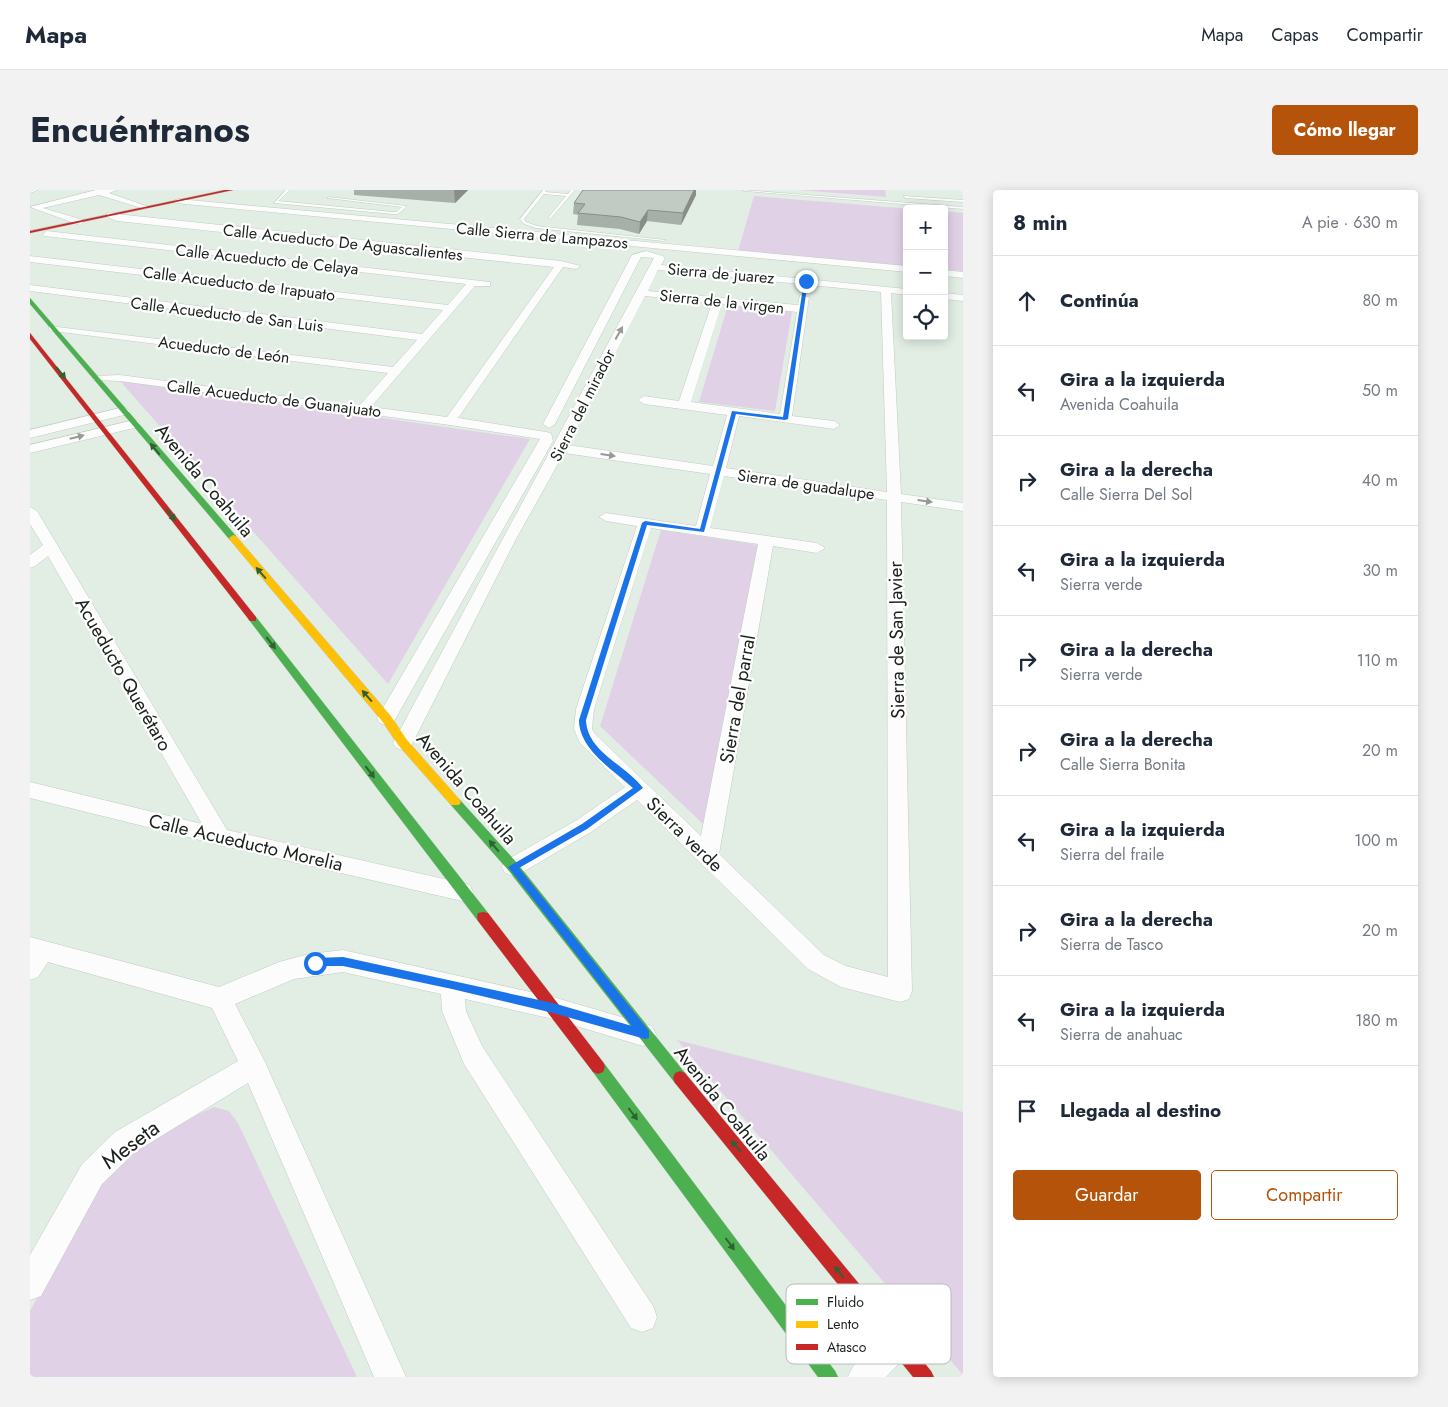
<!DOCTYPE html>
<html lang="es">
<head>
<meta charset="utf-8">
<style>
  :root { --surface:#fff; --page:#f2f2f3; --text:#1f2937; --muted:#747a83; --line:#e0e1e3; --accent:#b45309 }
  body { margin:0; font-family:Jost,sans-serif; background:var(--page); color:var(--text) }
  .controls { position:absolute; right:15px; top:15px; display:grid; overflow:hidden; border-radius:5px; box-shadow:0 2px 12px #0003 }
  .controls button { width:45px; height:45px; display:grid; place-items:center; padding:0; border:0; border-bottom:1px solid var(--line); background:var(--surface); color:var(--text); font:25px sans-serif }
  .stop { position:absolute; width:15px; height:15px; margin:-11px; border:4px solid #1a73e8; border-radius:50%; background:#fff }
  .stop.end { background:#1a73e8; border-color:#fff; box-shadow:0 1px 5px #0008 }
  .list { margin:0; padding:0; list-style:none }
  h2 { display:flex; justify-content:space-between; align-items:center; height:65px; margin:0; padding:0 20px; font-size:21px }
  h2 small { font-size:16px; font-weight:400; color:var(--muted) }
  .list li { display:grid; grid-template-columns:32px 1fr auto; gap:15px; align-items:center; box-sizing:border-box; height:90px; padding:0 20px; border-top:1px solid var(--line) }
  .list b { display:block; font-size:19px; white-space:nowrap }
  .list p { margin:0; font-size:16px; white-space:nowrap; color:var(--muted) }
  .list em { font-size:16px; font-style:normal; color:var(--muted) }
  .actions { display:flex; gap:10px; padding:15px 20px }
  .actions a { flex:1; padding:11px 0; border:1px solid var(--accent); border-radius:5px; text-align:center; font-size:18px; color:var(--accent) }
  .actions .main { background:var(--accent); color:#fff }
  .icon { flex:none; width:28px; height:28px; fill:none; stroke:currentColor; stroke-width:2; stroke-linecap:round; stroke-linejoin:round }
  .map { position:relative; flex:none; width:933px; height:1187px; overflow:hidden; border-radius:5px }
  header { display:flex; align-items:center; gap:30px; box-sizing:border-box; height:70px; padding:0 25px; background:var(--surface); border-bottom:1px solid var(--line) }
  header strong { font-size:24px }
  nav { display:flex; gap:28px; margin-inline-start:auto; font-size:18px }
  .intro { display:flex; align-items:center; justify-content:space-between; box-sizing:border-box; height:120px; padding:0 30px }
  h1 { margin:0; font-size:35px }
  .button { padding:12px 22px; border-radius:5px; background:var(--accent); color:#fff; font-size:18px; font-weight:700 }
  main { display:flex; gap:30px; padding:0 30px }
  aside { flex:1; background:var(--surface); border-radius:5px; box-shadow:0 2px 12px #0003 }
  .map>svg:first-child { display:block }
</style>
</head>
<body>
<header>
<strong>Mapa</strong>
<nav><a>Mapa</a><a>Capas</a><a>Compartir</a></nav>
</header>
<div class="intro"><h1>Encuéntranos</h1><a class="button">Cómo llegar</a></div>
<main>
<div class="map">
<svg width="933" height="1187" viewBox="0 0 933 1187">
  <rect width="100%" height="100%" fill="#e2eee4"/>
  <path fill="#e1d1e7" d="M770 0H855L856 7Z
    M724 6 883 19H877V76L708 61Z
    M914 21 933 23V81L914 80Z
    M698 115 762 122 745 221 669 212Z
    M89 190 500 249 358 494Z
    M631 340 728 355 673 634 570 536Z
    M647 850 933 922V1185Z
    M184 917 199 921 208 933 327 1187H0V1121L73 989 105 960 164 926Z"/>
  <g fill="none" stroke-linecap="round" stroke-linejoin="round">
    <g stroke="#c1cac3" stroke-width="1">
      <path id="lane" d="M256 0H260L248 11 363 22H366L372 17 297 8 299 7 377 16 368 24H363L244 13Z
        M513 0H517L515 2 538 4 541 0H545L520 29 518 28 536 6 514 4 494 29 496 32 507 36 636 50 634 51 506 38 494 34 490 29Z
        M713 0 933 17V19L715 1Z
        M874 6 933 10V12L875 8Z"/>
    </g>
    <g stroke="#c1cac3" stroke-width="1">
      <path id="street" d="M0 0H8L0 3Z
        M66 0H87L79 3 119 17 115 19 69 5 13 18 53 30 54 32 50 35 0 17Z
        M148 9 877 76V82L145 13 144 11Z
        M77 23 531 71 551 76 546 79 533 77 428 228 516 242 521 243 523 251 363 533 356 535 349 533 347 528 510 249 420 235 90 191 63 190V186L90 185 329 216 358 183 23 141 19 140V136L363 177 387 150 0 101V95L392 144 413 120 0 72V66L418 115 436 94 14 46 13 44 17 41 460 92V96H445L341 217 417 227 524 77 87 31 77 27Z
        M616 61 633 66 635 68 631 75 877 99V105L861 103 871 304 933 313V321L871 312 882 801 879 809 870 812 811 797 778 779 607 610 561 642 491 683 483 686 475 683 472 677 475 671 547 630 595 597 550 553 544 539 546 519 607 336 576 331 569 327 576 323 666 336 680 284 534 263 486 349 380 558 373 560 366 558 363 553 624 68 611 67 525 234 519 238 513 234 602 65ZM628 80 851 102 857 302 696 278 709 226 804 239 810 235 804 231 762 226 779 107 770 105 768 115 618 101ZM615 106 682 113 649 211 614 206 608 210 614 214 697 225 683 276 538 255ZM692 114 767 122 750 224 661 212ZM694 286 857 310 858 787 816 776 794 765 689 664 743 356 787 363 795 358 787 353 680 338ZM621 338 728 354 671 646 565 544 562 539 564 519Z
        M914 80 933 82V88L914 86Z
        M914 103 933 105V111L914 109Z
        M94 217 100 221 98 224 0 248V240Z
        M104 230 108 231 110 234 108 237 0 263V255Z
        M0 317 7 321 197 640 432 693 440 695 443 702 440 709 432 711 190 655 0 608V592L172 634 18 366 5 376 0 378V365L13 355 0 334Z
        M0 747 189 797 249 772 279 764 313 760 523 807 622 836 626 844 622 852 613 856 523 829 435 809 436 821 452 856 623 1116 627 1127 623 1138 612 1142 601 1138 434 874 412 821 411 804 313 782 264 789 205 814 235 872 376 1187H344L218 893 105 962 72 994 11 1106 0 1110V1065L52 974 85 942 208 871 182 818 18 772 8 787 0 790Z
        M867 1137 878 1142 883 1153 878 1164 856 1187H818C826 1167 847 1145 867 1137Z"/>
    </g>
    <g stroke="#c1cac3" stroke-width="1">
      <path id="fast" d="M0 108 206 346V350H200L0 114Z
        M223 426 226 427 458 723 459 727 458 731 453 732 448 731 220 431 218 429Z
        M425 608 429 609 487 673 655 883 657 888 655 893 650 895 645 893 479 681 421 615 419 612 421 609Z
        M568 870 573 872 805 1181 808 1187H788L563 882 561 877 563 872Z"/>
    </g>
    <g stroke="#c1cac3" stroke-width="1">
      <path id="slow" d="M203 345 206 346 360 525 377 550 429 609 431 612 429 615H421L369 556 352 531 200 350 199 348Z"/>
    </g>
    <g stroke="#c1cac3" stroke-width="1">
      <path id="jam" d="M195 0H203L0 43V41Z
        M0 143 226 427V431H220L0 149Z
        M453 722 458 723 573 872 575 877 573 882 568 884 563 882 448 731 447 727 448 723Z
        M650 881 655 883 901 1181 904 1187H883L645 893 643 888 645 883Z"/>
    </g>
    <use href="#lane" fill="#fbfcfb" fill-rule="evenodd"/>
    <use href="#street" fill="#fbfcfb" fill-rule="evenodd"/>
    <use href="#fast" fill="#4caf50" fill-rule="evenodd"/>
    <use href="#slow" fill="#ffc107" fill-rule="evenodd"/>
    <use href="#jam" fill="#c62828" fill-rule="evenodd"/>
  </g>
  <path fill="#a6afa8" d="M324 0H438L425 13 324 5Z
    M666 5 651 35 617 31 609 44 590 39 547 35 548 25 543 24 544 13Z"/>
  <path fill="#878e88" d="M424 0H438L425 13Z
    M664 0H666V5L651 35 653 23Z
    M618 20 617 31 609 44 610 32Z"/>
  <path fill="#c1cbc3" stroke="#878e88" d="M553 0H664L653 23 618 20 610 32 591 27 548 23 555 14 544 13Z"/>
  <defs><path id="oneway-solid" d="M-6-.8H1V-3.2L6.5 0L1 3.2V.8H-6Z" transform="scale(1.25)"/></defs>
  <g fill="#969996">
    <use href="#oneway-solid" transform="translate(589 143) rotate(-61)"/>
    <use href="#oneway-solid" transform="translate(47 247) rotate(-14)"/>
    <use href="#oneway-solid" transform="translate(578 265) rotate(8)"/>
    <use href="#oneway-solid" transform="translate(895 311) rotate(8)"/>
  </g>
  <g fill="#306133">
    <use href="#oneway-solid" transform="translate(31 183) rotate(51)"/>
    <use href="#oneway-solid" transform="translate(125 259) rotate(-130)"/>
    <use href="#oneway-solid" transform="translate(141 325) rotate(52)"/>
    <use href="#oneway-solid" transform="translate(231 383) rotate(-131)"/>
    <use href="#oneway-solid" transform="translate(241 453) rotate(52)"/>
    <use href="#oneway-solid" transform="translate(337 506) rotate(-131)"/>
    <use href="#oneway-solid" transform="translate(340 582) rotate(52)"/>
    <use href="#oneway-solid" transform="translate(464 656) rotate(-131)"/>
    <use href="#oneway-solid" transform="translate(603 924) rotate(53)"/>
    <use href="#oneway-solid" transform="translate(706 956) rotate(-129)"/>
    <use href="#oneway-solid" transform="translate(700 1054) rotate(53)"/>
    <use href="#oneway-solid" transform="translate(809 1082) rotate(-129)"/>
  </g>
  <path fill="#1a73e8" d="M778 90 758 229 755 230 706 224 674 342 617 335 556 530C557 562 596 575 613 598L557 639 489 678 619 841V848L615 849 523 823 422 799 313 776H281V770L285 768 313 767 523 813 602 836 478 677 552 634 603 598C583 580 549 559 549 530L612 333 615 331 670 339 702 221 753 227 774 91Z"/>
  <g text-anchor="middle" stroke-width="4.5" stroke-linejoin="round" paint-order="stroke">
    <g font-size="16" fill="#1a211b" stroke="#fff">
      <text transform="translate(512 45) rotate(5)" y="6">Calle Sierra de Lampazos</text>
      <text transform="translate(313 52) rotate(6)" y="6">Calle Acueducto De Aguascalientes</text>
      <text transform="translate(237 69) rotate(6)" y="6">Calle Acueducto de Celaya</text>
      <text transform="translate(691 83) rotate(5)" y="6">Sierra de juarez</text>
      <text transform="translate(209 93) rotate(7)" y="6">Calle Acueducto de Irapuato</text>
      <text transform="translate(692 111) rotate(6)" y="6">Sierra de la virgen</text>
      <text transform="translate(197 124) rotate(7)" y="6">Calle Acueducto de San Luis</text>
      <text transform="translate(194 159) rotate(7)" y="6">Acueducto de León</text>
      <text transform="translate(244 208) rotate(7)" y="6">Calle Acueducto de Guanajuato</text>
      <text transform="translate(552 215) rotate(-63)" y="6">Sierra del mirador</text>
      <text transform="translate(776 294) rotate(8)" y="6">Sierra de guadalupe</text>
    </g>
    <g font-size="19" fill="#1a211b" stroke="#fff">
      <text transform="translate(175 290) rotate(50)" y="7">Avenida Coahuila</text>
      <text transform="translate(866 450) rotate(-91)" y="7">Sierra de San Javier</text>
      <text transform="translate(94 484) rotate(60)" y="7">Acueducto Querétaro</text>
      <text transform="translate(707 509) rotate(-80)" y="7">Sierra del parral</text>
      <text transform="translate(437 598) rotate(49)" y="7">Avenida Coahuila</text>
      <text transform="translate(655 644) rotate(44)" y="7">Sierra verde</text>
      <text transform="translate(216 652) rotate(13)" y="7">Calle Acueducto Morelia</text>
      <text transform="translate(693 913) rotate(51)" y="7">Avenida Coahuila</text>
    </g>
    <g font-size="22" fill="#1a211b" stroke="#fff">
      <text transform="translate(100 954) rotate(-37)" y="8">Meseta</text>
    </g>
  </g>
  <rect x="756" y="1094" width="165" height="80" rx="8" fill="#fff" stroke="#babcbb" stroke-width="1"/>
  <rect x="766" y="1109" width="22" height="6" fill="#4caf50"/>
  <rect x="766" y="1131" width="22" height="7" fill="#ffc107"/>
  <rect x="766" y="1154" width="22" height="6" fill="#c62828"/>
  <g font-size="14" fill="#1a211b">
    <text x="797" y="1117">Fluido</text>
    <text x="797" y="1139">Lento</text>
    <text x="797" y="1162">Atasco</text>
  </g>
</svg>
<div class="controls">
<button>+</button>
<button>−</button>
<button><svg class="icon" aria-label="locate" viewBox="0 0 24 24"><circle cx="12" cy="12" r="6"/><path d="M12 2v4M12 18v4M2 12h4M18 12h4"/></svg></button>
</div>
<div class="stop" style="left:285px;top:773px"></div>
<div class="stop end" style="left:776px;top:91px"></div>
</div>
<aside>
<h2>8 min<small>A pie · 630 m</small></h2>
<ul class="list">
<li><svg class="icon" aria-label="ahead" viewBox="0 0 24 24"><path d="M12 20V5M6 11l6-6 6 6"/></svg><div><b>Continúa</b></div><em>80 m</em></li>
<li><svg class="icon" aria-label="left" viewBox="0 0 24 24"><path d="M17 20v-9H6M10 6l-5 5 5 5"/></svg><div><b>Gira a la izquierda</b><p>Avenida Coahuila</p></div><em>50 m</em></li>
<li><svg class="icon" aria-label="right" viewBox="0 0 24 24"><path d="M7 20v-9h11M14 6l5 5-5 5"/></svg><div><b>Gira a la derecha</b><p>Calle Sierra Del Sol</p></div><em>40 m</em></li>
<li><svg class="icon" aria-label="left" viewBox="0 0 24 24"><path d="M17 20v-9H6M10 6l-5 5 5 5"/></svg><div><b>Gira a la izquierda</b><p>Sierra verde</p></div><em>30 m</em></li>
<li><svg class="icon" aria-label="right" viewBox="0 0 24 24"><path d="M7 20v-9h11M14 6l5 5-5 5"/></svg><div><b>Gira a la derecha</b><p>Sierra verde</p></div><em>110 m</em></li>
<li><svg class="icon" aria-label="right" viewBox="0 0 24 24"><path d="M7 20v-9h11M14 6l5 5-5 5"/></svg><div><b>Gira a la derecha</b><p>Calle Sierra Bonita</p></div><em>20 m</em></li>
<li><svg class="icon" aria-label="left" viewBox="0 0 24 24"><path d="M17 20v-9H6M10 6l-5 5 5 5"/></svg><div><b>Gira a la izquierda</b><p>Sierra del fraile</p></div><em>100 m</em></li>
<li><svg class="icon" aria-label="right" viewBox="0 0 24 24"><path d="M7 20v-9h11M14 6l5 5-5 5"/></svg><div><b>Gira a la derecha</b><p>Sierra de Tasco</p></div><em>20 m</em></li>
<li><svg class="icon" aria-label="left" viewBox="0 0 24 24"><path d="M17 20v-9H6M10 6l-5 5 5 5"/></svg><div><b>Gira a la izquierda</b><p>Sierra de anahuac</p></div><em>180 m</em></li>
<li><svg class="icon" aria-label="arrive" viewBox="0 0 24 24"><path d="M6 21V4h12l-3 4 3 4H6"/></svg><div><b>Llegada al destino</b></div></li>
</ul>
<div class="actions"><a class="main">Guardar</a><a>Compartir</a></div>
</aside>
</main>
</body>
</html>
